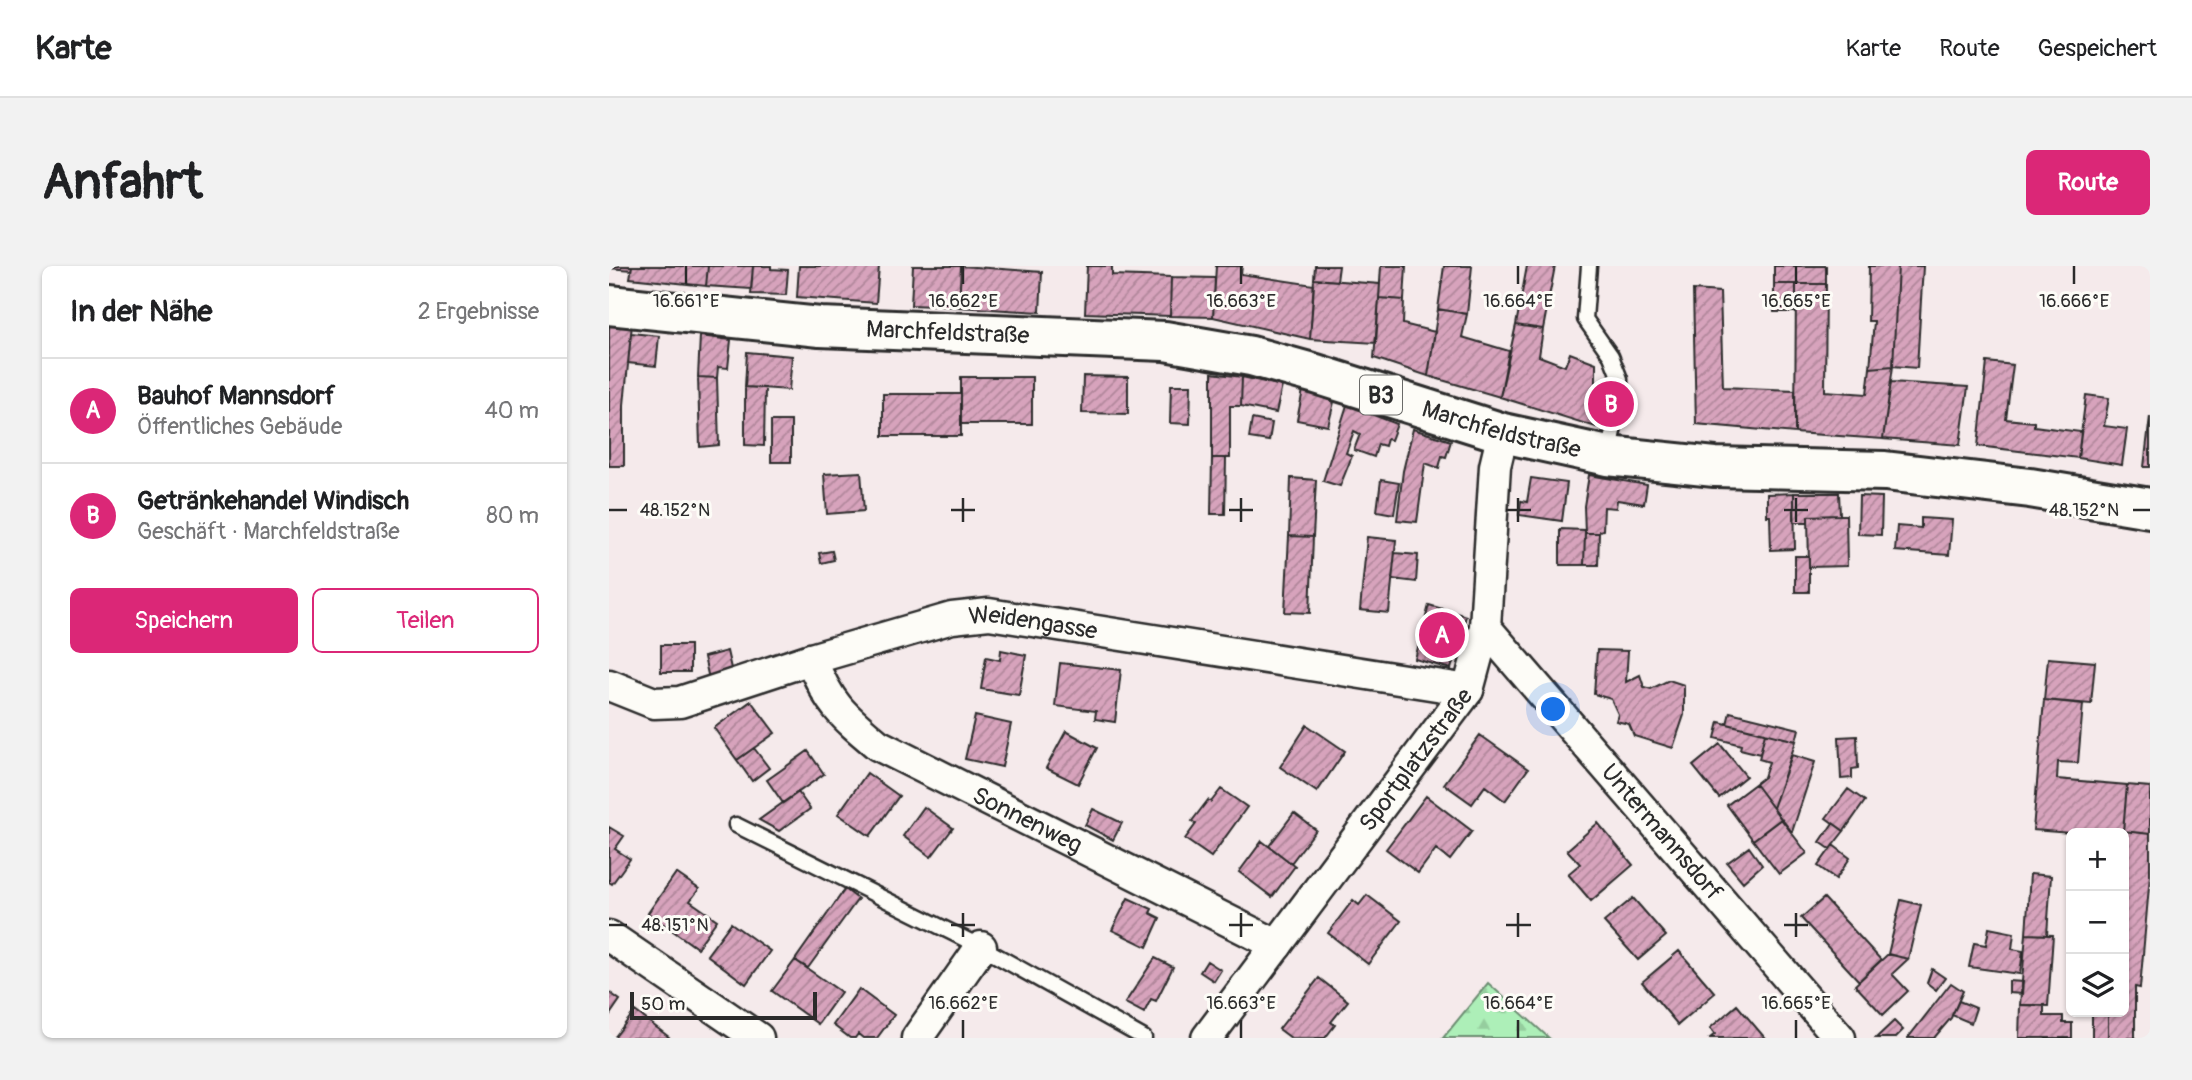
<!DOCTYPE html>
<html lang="de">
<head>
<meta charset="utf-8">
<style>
  :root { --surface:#fff; --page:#f2f2f2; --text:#202124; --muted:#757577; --line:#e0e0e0; --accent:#db2777 }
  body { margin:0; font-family:Pangolin,sans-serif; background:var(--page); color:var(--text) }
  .controls { position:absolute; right:21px; bottom:21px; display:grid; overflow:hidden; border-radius:10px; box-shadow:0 2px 5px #0004 }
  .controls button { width:63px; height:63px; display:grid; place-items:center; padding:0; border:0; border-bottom:2px solid var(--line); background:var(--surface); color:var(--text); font:35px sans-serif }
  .scale { position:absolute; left:21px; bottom:18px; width:187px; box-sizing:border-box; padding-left:7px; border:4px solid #2b2b2b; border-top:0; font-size:19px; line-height:24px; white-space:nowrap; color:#2b2b2b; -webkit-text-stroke:5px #fdfcf7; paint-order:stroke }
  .you { position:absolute; left:945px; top:444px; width:24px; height:24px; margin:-18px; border:5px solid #fff; border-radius:50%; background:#1a73e8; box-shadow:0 0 0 10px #1a73e833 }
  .badge { display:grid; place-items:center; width:46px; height:46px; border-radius:50%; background:var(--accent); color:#fff; font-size:23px; font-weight:700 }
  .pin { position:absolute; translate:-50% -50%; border:4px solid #fff; box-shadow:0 2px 7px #0006 }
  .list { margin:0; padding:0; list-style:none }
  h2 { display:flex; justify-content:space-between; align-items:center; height:91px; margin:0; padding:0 28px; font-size:30px }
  h2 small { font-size:23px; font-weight:400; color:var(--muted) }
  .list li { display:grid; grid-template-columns:46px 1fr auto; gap:21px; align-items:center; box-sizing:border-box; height:105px; padding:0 28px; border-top:2px solid var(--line) }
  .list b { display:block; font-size:26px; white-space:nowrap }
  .list p { margin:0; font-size:23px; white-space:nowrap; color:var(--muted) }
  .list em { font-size:23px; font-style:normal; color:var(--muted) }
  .actions { display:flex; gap:14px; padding:21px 28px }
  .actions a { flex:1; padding:16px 0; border:2px solid var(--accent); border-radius:10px; text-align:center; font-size:24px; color:var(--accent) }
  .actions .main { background:var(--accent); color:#fff }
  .icon { flex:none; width:38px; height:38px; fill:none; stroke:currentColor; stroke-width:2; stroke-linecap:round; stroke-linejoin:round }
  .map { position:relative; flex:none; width:1541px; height:772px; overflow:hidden; border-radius:10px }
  header { display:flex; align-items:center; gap:42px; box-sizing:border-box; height:98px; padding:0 35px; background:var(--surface); border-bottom:2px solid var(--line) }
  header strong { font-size:33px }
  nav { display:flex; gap:38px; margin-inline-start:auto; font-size:24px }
  .intro { display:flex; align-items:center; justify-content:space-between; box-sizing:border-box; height:168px; padding:0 42px }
  h1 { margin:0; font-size:49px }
  .button { padding:18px 32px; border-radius:10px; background:var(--accent); color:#fff; font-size:24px; font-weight:700 }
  main { display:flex; gap:42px; padding:0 42px }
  aside { flex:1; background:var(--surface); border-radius:10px; box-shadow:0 2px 5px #0004 }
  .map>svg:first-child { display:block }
</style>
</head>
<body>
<header>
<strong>Karte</strong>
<nav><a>Karte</a><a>Route</a><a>Gespeichert</a></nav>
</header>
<div class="intro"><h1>Anfahrt</h1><a class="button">Route</a></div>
<main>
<aside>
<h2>In der Nähe<small>2 Ergebnisse</small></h2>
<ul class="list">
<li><span class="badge">A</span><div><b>Bauhof Mannsdorf</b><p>Öffentliches Gebäude</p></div><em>40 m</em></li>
<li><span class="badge">B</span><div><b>Getränkehandel Windisch</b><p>Geschäft · Marchfeldstraße</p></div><em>80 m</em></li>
</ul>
<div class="actions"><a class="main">Speichern</a><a>Teilen</a></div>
</aside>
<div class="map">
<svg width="1541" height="772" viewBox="0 0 1541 772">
  <defs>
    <pattern id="forest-firs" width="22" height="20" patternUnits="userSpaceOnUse" patternTransform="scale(1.75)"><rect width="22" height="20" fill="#adefb8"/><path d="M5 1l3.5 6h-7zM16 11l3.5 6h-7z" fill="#95cd9e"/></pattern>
    <pattern id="building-hatch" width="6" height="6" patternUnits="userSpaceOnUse" patternTransform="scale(1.75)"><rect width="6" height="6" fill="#d7a3bc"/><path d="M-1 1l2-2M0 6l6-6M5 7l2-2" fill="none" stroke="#af8599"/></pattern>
  </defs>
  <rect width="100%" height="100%" fill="#f5eaeb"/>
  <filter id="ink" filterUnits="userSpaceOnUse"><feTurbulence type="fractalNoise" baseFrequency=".0143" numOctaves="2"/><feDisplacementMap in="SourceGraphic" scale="14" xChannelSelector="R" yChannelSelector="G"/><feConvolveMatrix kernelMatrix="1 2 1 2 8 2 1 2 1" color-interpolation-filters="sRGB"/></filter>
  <g filter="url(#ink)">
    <path fill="url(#forest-firs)" stroke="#6c8d72" stroke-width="2" d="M879 717 940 772H834Z"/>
    <path fill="url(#building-hatch)" stroke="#2b2b2b" stroke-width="2" d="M0 0H23L22 4 0 2Z
      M23 0H99L97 20 21 12Z
      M99 0H144L142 23 97 20Z
      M144 0H162V3L179 4 177 29 142 28Z
      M190 0H270L267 37 188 31Z
      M304 0H352L350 41 302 39Z
      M352 0 433 6 431 46 350 41Z
      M478 0H503V9L562 11 561 50 476 47Z
      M607 0H633L632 8 705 19 701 73 604 51Z
      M706 0H730L728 15 705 13Z
      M772 0H797L795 34 770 32Z
      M835 0H863L858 48 829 43Z
      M918 0H946L934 63 907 59Z
      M1165 0H1217V18H1165Z
      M1260 0H1289L1284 100 1261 102 1265 55H1259Z
      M1289 0H1314L1308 102 1284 100Z
      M562 11 606 12 604 51 561 50Z
      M705 13 771 18 767 77 701 73Z
      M1165 18H1187V46H1165Z
      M1187 18H1217L1216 125 1258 128 1261 102 1284 100 1274 173 1186 167Z
      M1084 24 1111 26 1114 121 1186 124V167L1087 158Z
      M770 32 795 34 794 58 826 66 819 110 765 92Z
      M829 43 858 48 853 71 900 85 891 131 819 110Z
      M0 56 23 58 15 139V200H0Z
      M907 59 934 63 930 90 956 100 961 87 987 97V161L891 131Z
      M22 67 50 70 47 100 19 97Z
      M91 70 122 74 119 102 109 101 108 112 89 111Z
      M138 86 183 90 180 124 136 121Z
      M1378 96 1404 99 1397 153 1425 156V160L1472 166 1469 192 1369 180Z
      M603 107 633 111 632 140H621V192H603Z
      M474 110 519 111V148L473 147Z
      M89 111 108 112 110 179 91 181Z
      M352 111H423V158H352Z
      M633 111 673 120 667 147 632 140Z
      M1282 116 1359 121 1351 179 1274 173Z
      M562 119H582L581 158 561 157Z
      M136 121 156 122 155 180 136 179Z
      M694 124 725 136 719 160 688 154Z
      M274 128H352V170H274Z
      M1477 129 1500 132 1495 160 1518 163 1513 199 1469 192Z
      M738 139 788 158 782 174 778 173 776 180 769 178 765 191 745 184 751 168 745 165 737 187 743 190 731 220 714 215Z
      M1541 150V201H1535Z
      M643 153 663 157 660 175 640 172Z
      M162 155H182V196H162Z
      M804 163 842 175 837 191 833 190 830 202 816 197 808 256 788 254 794 205Z
      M603 192H617L616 248H602Z
      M252 206 255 245 218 248 215 208Z
      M980 209 1038 219 1035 238 1008 234 1007 242 995 241 994 264 990 265V267H976L975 240Z
      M682 212 707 214 704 271 680 270Z
      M922 212 958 217 953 255 910 249 912 235 918 236Z
      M772 214 790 217 785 248 768 245Z
      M1185 227 1186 283 1162 284 1161 250H1158V228Z
      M1185 227H1230L1231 249 1199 250V256H1185Z
      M1250 230 1273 231 1272 269 1249 268Z
      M1231 249H1237L1238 300 1200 301 1199 250Z
      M1312 252 1343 254 1340 289 1286 285 1288 260 1312 262Z
      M951 263 976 264 975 299H951Z
      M976 267H990L989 299H975Z
      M680 270 704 271 701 347 676 346Z
      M758 271 787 274 780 347 751 344Z
      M223 285 225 294 212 297 210 287Z
      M786 287 809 289 807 316 783 313Z
      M1186 290H1200V326H1186Z
      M820 339 857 350 842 403 806 393Z
      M52 379H81V406H52Z
      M392 384 417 389 410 429 372 423 377 391 391 394Z
      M988 384 1019 385 1017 416 1031 409 1035 421 1042 423 1060 414 1075 419V449L1064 482 1025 470 1020 458 1007 455 1009 448 1002 433 985 428Z
      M118 385 123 407 100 413 95 391Z
      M1439 392 1486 396 1482 438 1435 434Z
      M451 397 512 404 506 456 486 453 487 445 446 440Z
      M1435 434 1474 438 1469 497 1449 496 1448 513 1518 519 1514 567H1462L1424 564Z
      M142 435 166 467 128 494 105 462Z
      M1121 446 1190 463 1187 475 1118 458Z
      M366 450 402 458 393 501 356 493Z
      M1110 456 1156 467 1151 488 1131 483 1132 479 1106 472Z
      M698 459 736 485 708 526 671 501Z
      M457 465 488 482 469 518 437 502Z
      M1156 467 1187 475 1164 542 1146 518 1155 511 1160 496 1150 493Z
      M871 469 919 503 896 535 876 520 863 538 835 518Z
      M1248 470 1249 502 1243 503V512L1232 513 1230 471Z
      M1111 478 1137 510 1110 532 1084 500Z
      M145 482 160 502 143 515 128 494Z
      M199 485 215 508 174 537 158 514Z
      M1183 489 1206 496 1183 566 1164 542Z
      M258 507 290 530 261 570 229 548Z
      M1146 518 1172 553 1144 574 1118 539Z
      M1518 519 1541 521V568L1514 565Z
      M612 523 638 541 602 591 576 573 587 558 583 555 599 534 602 536Z
      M1239 523 1256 535 1235 565 1217 552Z
      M189 526 201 543 170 565 150 554Z
      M817 530 863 565 841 594 827 583 809 607 777 583Z
      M315 541 344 562 322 591 294 570Z
      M484 543 513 557 504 574 476 559Z
      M685 547 707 564 682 597 660 580Z
      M1172 553 1198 587 1170 608 1144 574Z
      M989 557 1024 599 982 635 959 608 971 598 958 584Z
      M1224 557 1235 565 1221 583 1211 576Z
      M0 561 15 570 6 583 21 593 3 618 0 616Z
      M1514 565 1541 568V609L1531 722 1526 721V772H1499V746H1515Z
      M653 575 686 600 663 631 630 606Z
      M1224 579 1241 592 1227 613 1209 600Z
      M1140 581 1153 599 1134 616 1118 597Z
      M67 607 90 623 81 635 108 654 88 682 39 647Z
      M1421 608 1442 610 1438 669 1417 668Z
      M236 623 249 633 199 702 186 694Z
      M758 629 792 655 759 698 719 667 744 634 750 639Z
      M519 632 543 643 541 647 551 652 538 681 503 664Z
      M1024 632 1057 670 1029 694 995 656Z
      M1215 632 1272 694 1250 715 1192 652Z
      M1292 634 1312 639 1299 693 1279 688Z
      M122 657 161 685 137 718 98 689Z
      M1380 662 1405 667 1403 683 1414 685 1411 708 1360 701 1365 677 1377 679Z
      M1417 668 1444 669 1439 740 1411 739Z
      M1070 685 1106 727 1069 759 1033 716Z
      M1279 688 1299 693 1283 708 1299 725 1274 749 1246 719Z
      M546 692 564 701 547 735 542 733 535 747 516 737Z
      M186 694 232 726 209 758 163 725Z
      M598 695 612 704 605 715 591 706Z
      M1323 703 1336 712 1327 724 1318 717Z
      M710 712 739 735 722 756 726 759 716 772H682L670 763Z
      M1400 715 1414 716 1413 728 1400 727Z
      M1342 717 1354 725 1342 752 1325 772H1299Z
      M250 723 285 749 268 772H254L249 768 246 772H241L224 759Z
      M0 726 11 734 0 750Z
      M1350 735 1367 742 1362 757 1343 749Z
      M1128 739 1156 772H1101L1106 768 1101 762Z
      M1411 739H1435V750H1454V757H1463V772H1410Z
      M26 745 60 771 59 772H5Z
      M1483 746H1499V772H1483Z
      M1285 755 1294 764 1286 772H1267Z"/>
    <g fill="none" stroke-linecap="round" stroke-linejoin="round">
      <g stroke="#2b2b2b" stroke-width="19">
        <path id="service" d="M980 0 976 53 1002 90 1011 113V132L999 189
          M127 559 372 681 535 772"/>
      </g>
      <g stroke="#2b2b2b" stroke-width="35">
        <g id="minor">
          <path id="s1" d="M876 361 1231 772"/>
          <path id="s2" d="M202 393C220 438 233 449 269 479L668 679"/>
          <path id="s3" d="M0 419 45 437 71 436 202 393 343 352 380 348 859 424"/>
          <path d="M0 670 149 772"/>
          <path d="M308 772 372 681"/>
          <path id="s4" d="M598 772 859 424 876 361 886 200 894 167"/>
        </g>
      </g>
      <g stroke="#2b2b2b" stroke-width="44">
        <g id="primary">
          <path id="s5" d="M0 39 211 61 556 75 642 90 707 108 894 167 999 190 1106 201 1276 205 1421 222 1541 242"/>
        </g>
      </g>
      <use href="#service" stroke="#fdfcf7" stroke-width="14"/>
      <use href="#minor" stroke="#fdfcf7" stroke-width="30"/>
      <use href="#primary" stroke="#fdfcf7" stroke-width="38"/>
    </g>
  </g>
  <path fill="none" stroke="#2b2b2b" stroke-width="2.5" d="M77 0V18M354 0V18M632 0V18M909 0V18M1187 0V18M1465 0V18M354 232V256M632 232V256M909 232V256M1187 232V256M0 244H18M342 244H366M620 244H644M897 244H922M1175 244H1199M1524 244H1541M354 647V671M632 647V671M909 647V671M1187 647V671M0 659H18M342 659H366M620 659H644M897 659H922M1175 659H1199M354 754V772M632 754V772M909 754V772M1187 754V772"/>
  <g text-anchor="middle" stroke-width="6" stroke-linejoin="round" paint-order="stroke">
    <rect fill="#fdfcf7" stroke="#6a6a68" stroke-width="2" x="751" y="109.5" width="42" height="39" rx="5"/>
    <g font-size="23" font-weight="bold" fill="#2b2b2b">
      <text x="772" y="137">B3</text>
    </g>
    <g font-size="24" fill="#2b2b2b" stroke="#fdfcf7">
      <text dy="8" stroke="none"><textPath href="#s5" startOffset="340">Marchfeldstraße</textPath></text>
      <text dy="8" stroke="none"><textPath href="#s5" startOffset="906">Marchfeldstraße</textPath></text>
      <text dy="8" stroke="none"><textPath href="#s3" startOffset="441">Weidengasse</textPath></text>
      <text dy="8" stroke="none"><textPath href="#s4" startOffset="348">Sportplatzstraße</textPath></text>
      <text dy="8" stroke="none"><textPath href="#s2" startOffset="278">Sonnenweg</textPath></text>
      <text dy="8" stroke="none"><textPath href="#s1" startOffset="271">Untermannsdorf</textPath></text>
    </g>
  </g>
  <g font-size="18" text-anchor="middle" fill="#2b2b2b" stroke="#fdfcf7" stroke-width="6" stroke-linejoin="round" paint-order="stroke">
    <text x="77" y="41">16.661°E</text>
    <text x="354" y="41">16.662°E</text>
    <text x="632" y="41">16.663°E</text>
    <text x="909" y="41">16.664°E</text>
    <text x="1187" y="41">16.665°E</text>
    <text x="1465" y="41">16.666°E</text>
    <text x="66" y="250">48.152°N</text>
    <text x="1475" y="250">48.152°N</text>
    <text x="66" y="665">48.151°N</text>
    <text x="354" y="743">16.662°E</text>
    <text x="632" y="743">16.663°E</text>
    <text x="909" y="743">16.664°E</text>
    <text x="1187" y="743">16.665°E</text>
  </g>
</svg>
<div class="controls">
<button>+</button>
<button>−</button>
<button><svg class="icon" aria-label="layers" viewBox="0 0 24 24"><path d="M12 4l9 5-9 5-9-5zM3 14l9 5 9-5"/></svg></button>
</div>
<div class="scale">50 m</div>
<div class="you"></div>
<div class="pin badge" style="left:833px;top:369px">A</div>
<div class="pin badge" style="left:1002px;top:138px">B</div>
</div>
</main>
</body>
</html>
